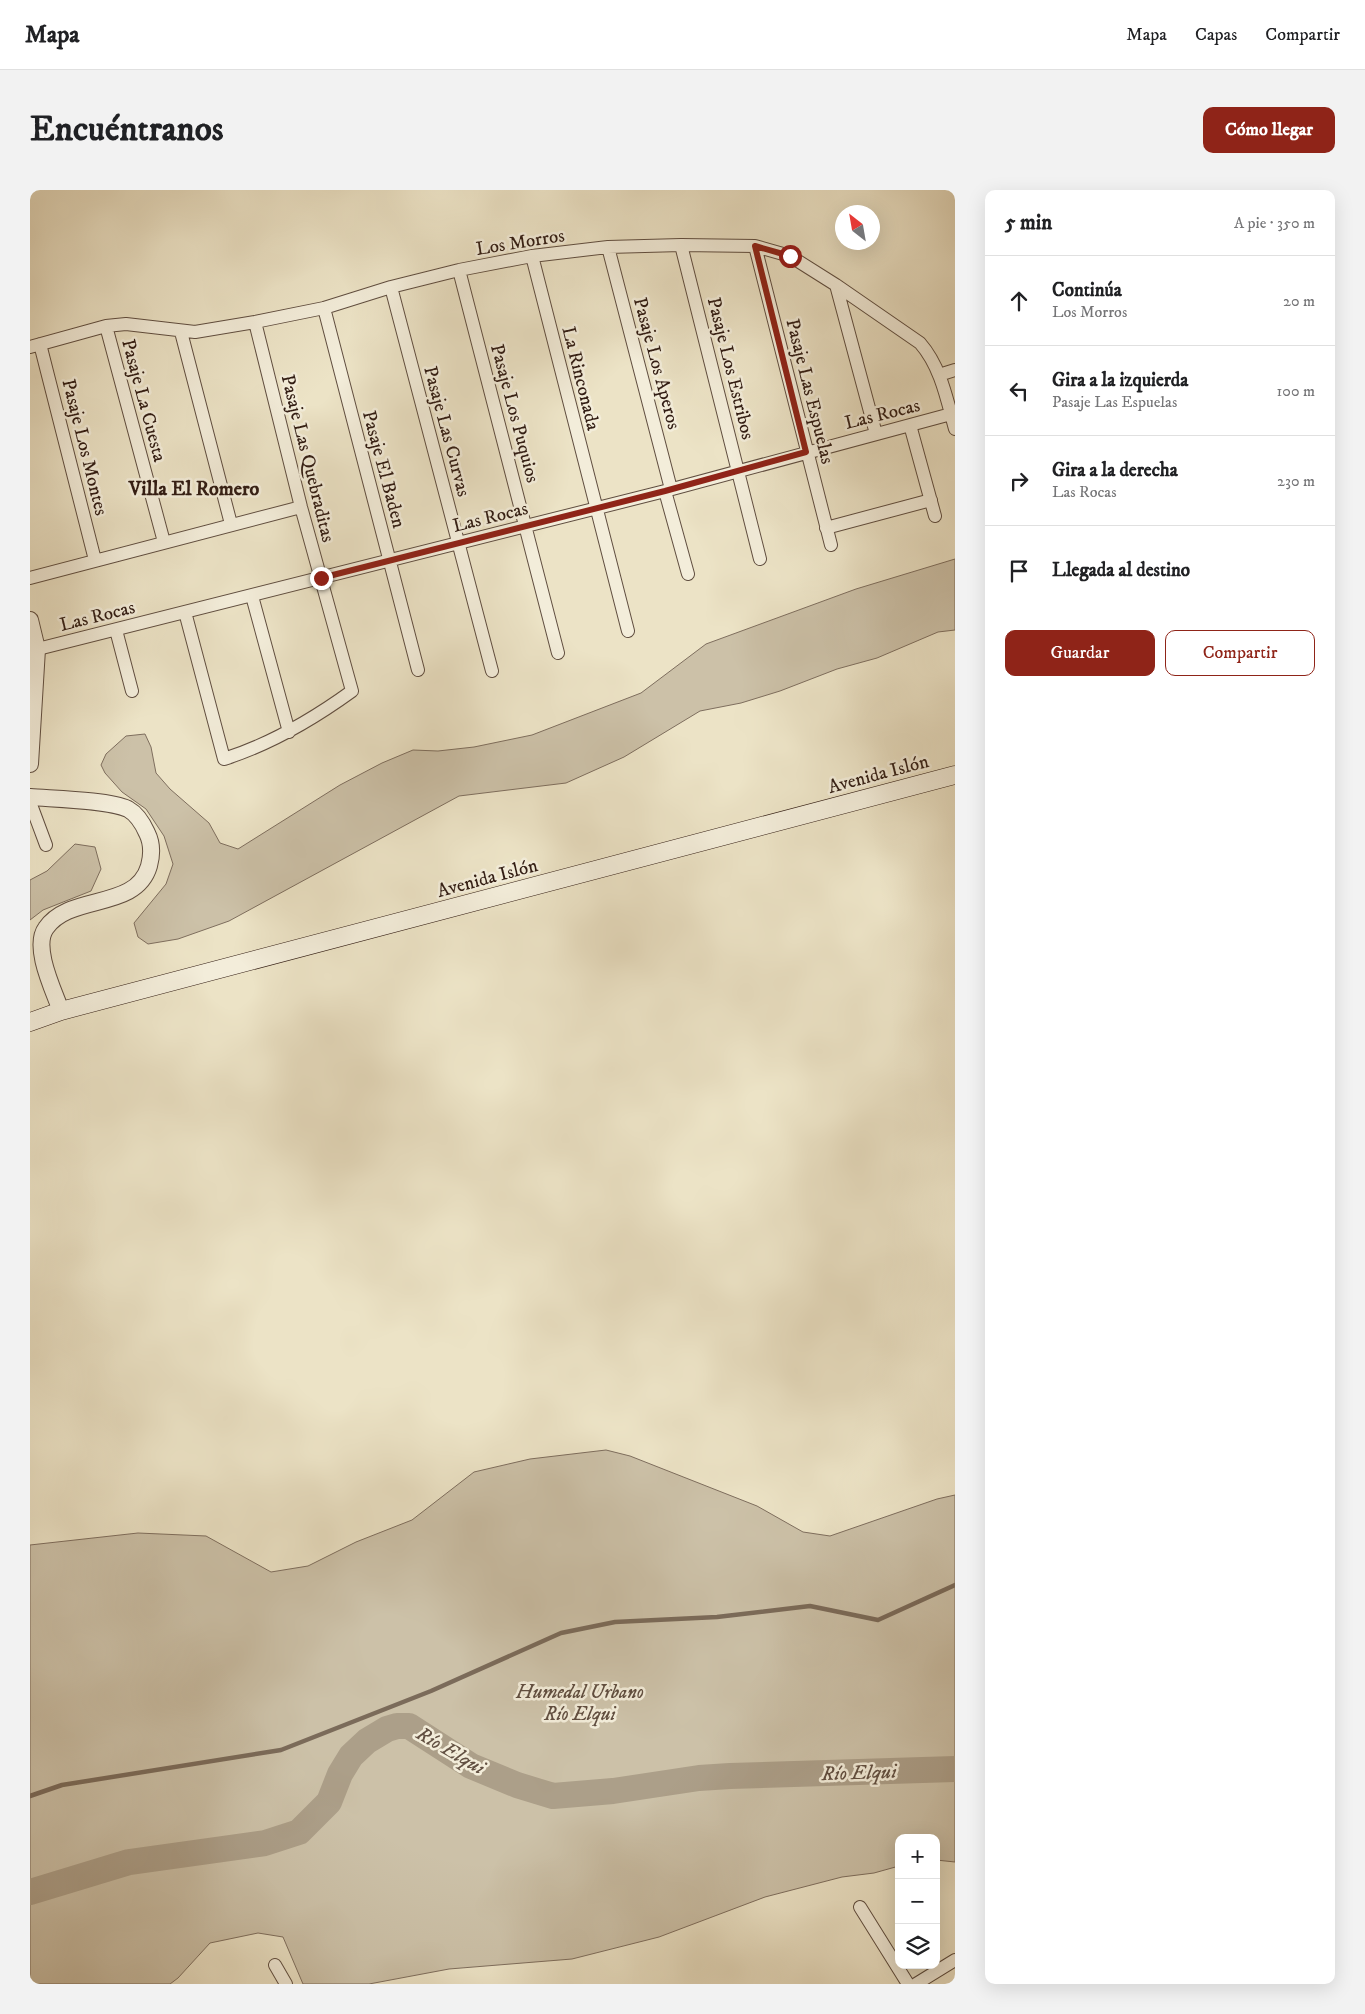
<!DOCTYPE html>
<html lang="es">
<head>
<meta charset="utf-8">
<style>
  :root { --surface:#fff; --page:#f2f2f2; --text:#202124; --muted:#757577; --line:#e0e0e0; --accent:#8f2418 }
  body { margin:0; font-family:"IM FELL DW Pica",serif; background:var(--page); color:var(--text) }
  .controls { position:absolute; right:15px; bottom:15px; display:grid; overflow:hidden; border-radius:10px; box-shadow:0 5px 20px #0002 }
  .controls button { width:45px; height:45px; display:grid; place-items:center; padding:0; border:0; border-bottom:1px solid var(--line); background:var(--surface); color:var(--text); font:25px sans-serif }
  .compass { position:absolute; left:805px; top:15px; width:45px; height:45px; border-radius:50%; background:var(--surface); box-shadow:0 5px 20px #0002; rotate:329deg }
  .stop { position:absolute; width:15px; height:15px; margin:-11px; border:4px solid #8f2418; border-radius:50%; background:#fff }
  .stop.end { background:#8f2418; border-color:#fff; box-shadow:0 1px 5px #0008 }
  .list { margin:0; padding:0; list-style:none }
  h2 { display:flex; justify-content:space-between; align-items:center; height:65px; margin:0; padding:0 20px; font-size:21px }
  h2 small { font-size:16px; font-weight:400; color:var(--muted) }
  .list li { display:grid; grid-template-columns:32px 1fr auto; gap:15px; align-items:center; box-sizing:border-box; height:90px; padding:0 20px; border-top:1px solid var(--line) }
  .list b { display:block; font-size:19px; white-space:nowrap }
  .list p { margin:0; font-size:16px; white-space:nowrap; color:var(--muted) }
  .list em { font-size:16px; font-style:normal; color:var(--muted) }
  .actions { display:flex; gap:10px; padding:15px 20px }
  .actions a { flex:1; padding:11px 0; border:1px solid var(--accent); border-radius:10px; text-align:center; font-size:18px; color:var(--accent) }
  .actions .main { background:var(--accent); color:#fff }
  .icon { flex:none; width:28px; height:28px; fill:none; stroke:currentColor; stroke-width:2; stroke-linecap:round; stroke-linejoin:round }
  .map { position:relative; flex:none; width:925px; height:1794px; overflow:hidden; border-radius:10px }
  header { display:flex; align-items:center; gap:30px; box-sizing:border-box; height:70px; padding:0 25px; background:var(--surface); border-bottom:1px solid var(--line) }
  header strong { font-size:24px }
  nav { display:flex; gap:28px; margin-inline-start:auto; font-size:18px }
  .intro { display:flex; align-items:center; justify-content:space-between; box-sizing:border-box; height:120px; padding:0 30px }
  h1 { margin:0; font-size:35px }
  .button { padding:12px 22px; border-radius:10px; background:var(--accent); color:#fff; font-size:18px; font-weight:700 }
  main { display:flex; gap:30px; padding:0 30px }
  aside { flex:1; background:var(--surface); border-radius:10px; box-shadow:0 5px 20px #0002 }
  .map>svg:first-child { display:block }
</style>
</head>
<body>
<header>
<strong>Mapa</strong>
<nav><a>Mapa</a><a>Capas</a><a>Compartir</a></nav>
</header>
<div class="intro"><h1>Encuéntranos</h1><a class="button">Cómo llegar</a></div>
<main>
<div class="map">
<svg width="925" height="1794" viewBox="0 0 925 1794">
  <rect width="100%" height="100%" fill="#ece3c6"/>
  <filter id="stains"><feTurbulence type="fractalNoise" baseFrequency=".004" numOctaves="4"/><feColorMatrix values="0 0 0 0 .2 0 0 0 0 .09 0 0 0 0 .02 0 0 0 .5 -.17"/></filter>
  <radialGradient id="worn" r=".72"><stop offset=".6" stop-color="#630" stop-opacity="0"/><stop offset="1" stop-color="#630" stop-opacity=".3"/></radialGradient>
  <path fill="#ccc1a8" stroke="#7e6e5e" d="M925 369V440L908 442 847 468 807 479 750 501 711 513 670 521 594 567 536 593 429 606 199 731 148 749 118 754 108 747 104 733 136 694 143 674 134 646 116 619 92 602 75 583 71 575 76 564 96 546 115 544 121 557 126 583 140 599 179 633 190 653 208 659 310 595 352 573 383 560 408 561 444 557 502 545 611 503 676 454 826 399Z
    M45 654 65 657 71 679 61 701 13 720 0 730V690L17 681Z
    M576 1260 600 1266 727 1316 773 1342 800 1346 907 1309 925 1305V1672L906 1670V1648H869V1676L844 1683 812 1687 735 1707 629 1747 542 1769 419 1779 339 1794H273L253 1747 228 1743 180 1753 148 1788 140 1794H0V1355L108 1343 176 1346 241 1382 278 1376 326 1352 382 1330 444 1282 500 1269Z"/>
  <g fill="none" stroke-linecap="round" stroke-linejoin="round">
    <path stroke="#7b6b5a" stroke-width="4.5" d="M0 1606 32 1595 251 1560 401 1501 531 1443 585 1432 687 1427 780 1416 848 1430 925 1395"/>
    <path stroke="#ac9f89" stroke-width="26" d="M0 1702 99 1672 235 1653 269 1642 299 1612 310 1584 321 1566 337 1551 357 1539 367 1536H379L441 1576 487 1595 523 1606 583 1601 669 1588 700 1586 925 1579"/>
    <g stroke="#604e40" stroke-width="14">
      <path id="minor" d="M651 55 730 369
        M725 56 801 355
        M578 57 641 299
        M502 66 598 441
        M429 80 528 463
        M806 95 846 244
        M361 97 462 481
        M294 118 388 480
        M76 136 134 352
        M151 142 201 334
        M10 154 65 370
        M0 157 76 136 96 134 165 142 225 132 294 118 361 97 429 80 502 66 578 57 651 55 725 56 760 66 806 95 890 153C911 177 917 210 925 239
        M909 185 925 180
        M880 235 905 326
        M635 301 658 384
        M796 338 901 310
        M0 388 271 317
        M222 406 259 542
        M155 422 194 569C241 554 282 530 322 501L271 317 225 132
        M86 440 102 501
        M0 461 635 301 921 224
        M0 612 16 655
        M830 1717 878 1794
        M245 1775 256 1794
        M886 1794 925 1770"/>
    </g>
    <g stroke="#604e40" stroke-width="18">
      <path id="tertiary" d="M0 430 7 459 0 574
        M0 607C24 609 78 610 98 619 107 624 113 634 117 643 122 653 122 665 119 676 106 721 40 703 16 738 2 757 24 801 31 821"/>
    </g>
    <g stroke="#311c13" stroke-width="19">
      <path id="secondary" d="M0 832 31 821 925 585"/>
    </g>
    <use href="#minor" stroke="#f3edda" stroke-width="12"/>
    <use href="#tertiary" stroke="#f3edda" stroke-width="16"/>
    <use href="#secondary" stroke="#f3edda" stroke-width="18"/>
  </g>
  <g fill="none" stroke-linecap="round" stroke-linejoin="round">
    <path stroke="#8f2418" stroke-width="6" d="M291 388 635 301 776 262 725 56 760 66"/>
  </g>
  <g text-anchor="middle" stroke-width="5" stroke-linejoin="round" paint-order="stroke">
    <g font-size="19" fill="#311c13" stroke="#f3edda">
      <text transform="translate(490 51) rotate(-9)" y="7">Los Morros</text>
      <text transform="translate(628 173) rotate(75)" y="7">Pasaje Los Aperos</text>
      <text transform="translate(702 178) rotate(76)" y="7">Pasaje Los Estribos</text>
      <text transform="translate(552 188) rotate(76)" y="7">La Rinconada</text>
      <text transform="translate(781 201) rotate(76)" y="7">Pasaje Las Espuelas</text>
      <text transform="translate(115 210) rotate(75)" y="7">Pasaje La Cuesta</text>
      <text transform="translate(486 223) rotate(75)" y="7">Pasaje Los Puquios</text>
      <text transform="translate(852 223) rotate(-14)" y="7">Las Rocas</text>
      <text transform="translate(418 241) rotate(75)" y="7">Pasaje Las Curvas</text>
      <text transform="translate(56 257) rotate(76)" y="7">Pasaje Los Montes</text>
      <text transform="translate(279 268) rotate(76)" y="7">Pasaje Las Quebraditas</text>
      <text transform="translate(355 279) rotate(75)" y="7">Pasaje El Baden</text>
      <text transform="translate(460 326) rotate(-14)" y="7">Las Rocas</text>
      <text transform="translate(67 425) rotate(-14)" y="7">Las Rocas</text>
      <text transform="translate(848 583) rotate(-15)" y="7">Avenida Islón</text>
      <text transform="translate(457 687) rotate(-15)" y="7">Avenida Islón</text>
    </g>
    <g font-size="19" font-style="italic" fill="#604e40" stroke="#f3edda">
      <text x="550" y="1508">Humedal Urbano<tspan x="550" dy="22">Río Elqui</tspan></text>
    </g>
    <g font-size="20" font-weight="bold" fill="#311c13" stroke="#f3edda">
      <text x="164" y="305">Villa El Romero</text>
    </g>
    <g font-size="20" font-style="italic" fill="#625042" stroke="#f3edda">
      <text transform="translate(421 1560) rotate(30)" y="7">Río Elqui</text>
      <text transform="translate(829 1582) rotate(-2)" y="7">Río Elqui</text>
    </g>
  </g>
  <rect width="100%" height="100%" filter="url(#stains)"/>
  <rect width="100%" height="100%" fill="url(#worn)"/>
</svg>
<div class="controls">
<button>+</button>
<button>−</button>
<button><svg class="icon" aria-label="layers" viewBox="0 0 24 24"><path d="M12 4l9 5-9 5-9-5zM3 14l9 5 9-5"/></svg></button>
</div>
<svg class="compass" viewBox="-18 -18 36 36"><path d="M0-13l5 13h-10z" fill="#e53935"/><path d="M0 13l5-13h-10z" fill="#757577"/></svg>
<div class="stop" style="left:760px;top:66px"></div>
<div class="stop end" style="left:291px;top:388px"></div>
</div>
<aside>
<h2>5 min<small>A pie · 350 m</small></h2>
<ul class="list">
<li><svg class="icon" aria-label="ahead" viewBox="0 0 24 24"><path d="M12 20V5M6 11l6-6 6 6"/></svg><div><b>Continúa</b><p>Los Morros</p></div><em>20 m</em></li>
<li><svg class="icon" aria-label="left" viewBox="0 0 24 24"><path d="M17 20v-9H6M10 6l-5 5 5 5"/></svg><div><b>Gira a la izquierda</b><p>Pasaje Las Espuelas</p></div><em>100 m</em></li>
<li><svg class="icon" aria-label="right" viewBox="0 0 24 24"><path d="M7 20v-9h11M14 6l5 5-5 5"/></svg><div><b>Gira a la derecha</b><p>Las Rocas</p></div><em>230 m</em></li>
<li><svg class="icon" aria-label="arrive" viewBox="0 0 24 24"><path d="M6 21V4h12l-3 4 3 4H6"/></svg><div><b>Llegada al destino</b></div></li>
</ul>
<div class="actions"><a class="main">Guardar</a><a>Compartir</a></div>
</aside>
</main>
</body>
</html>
